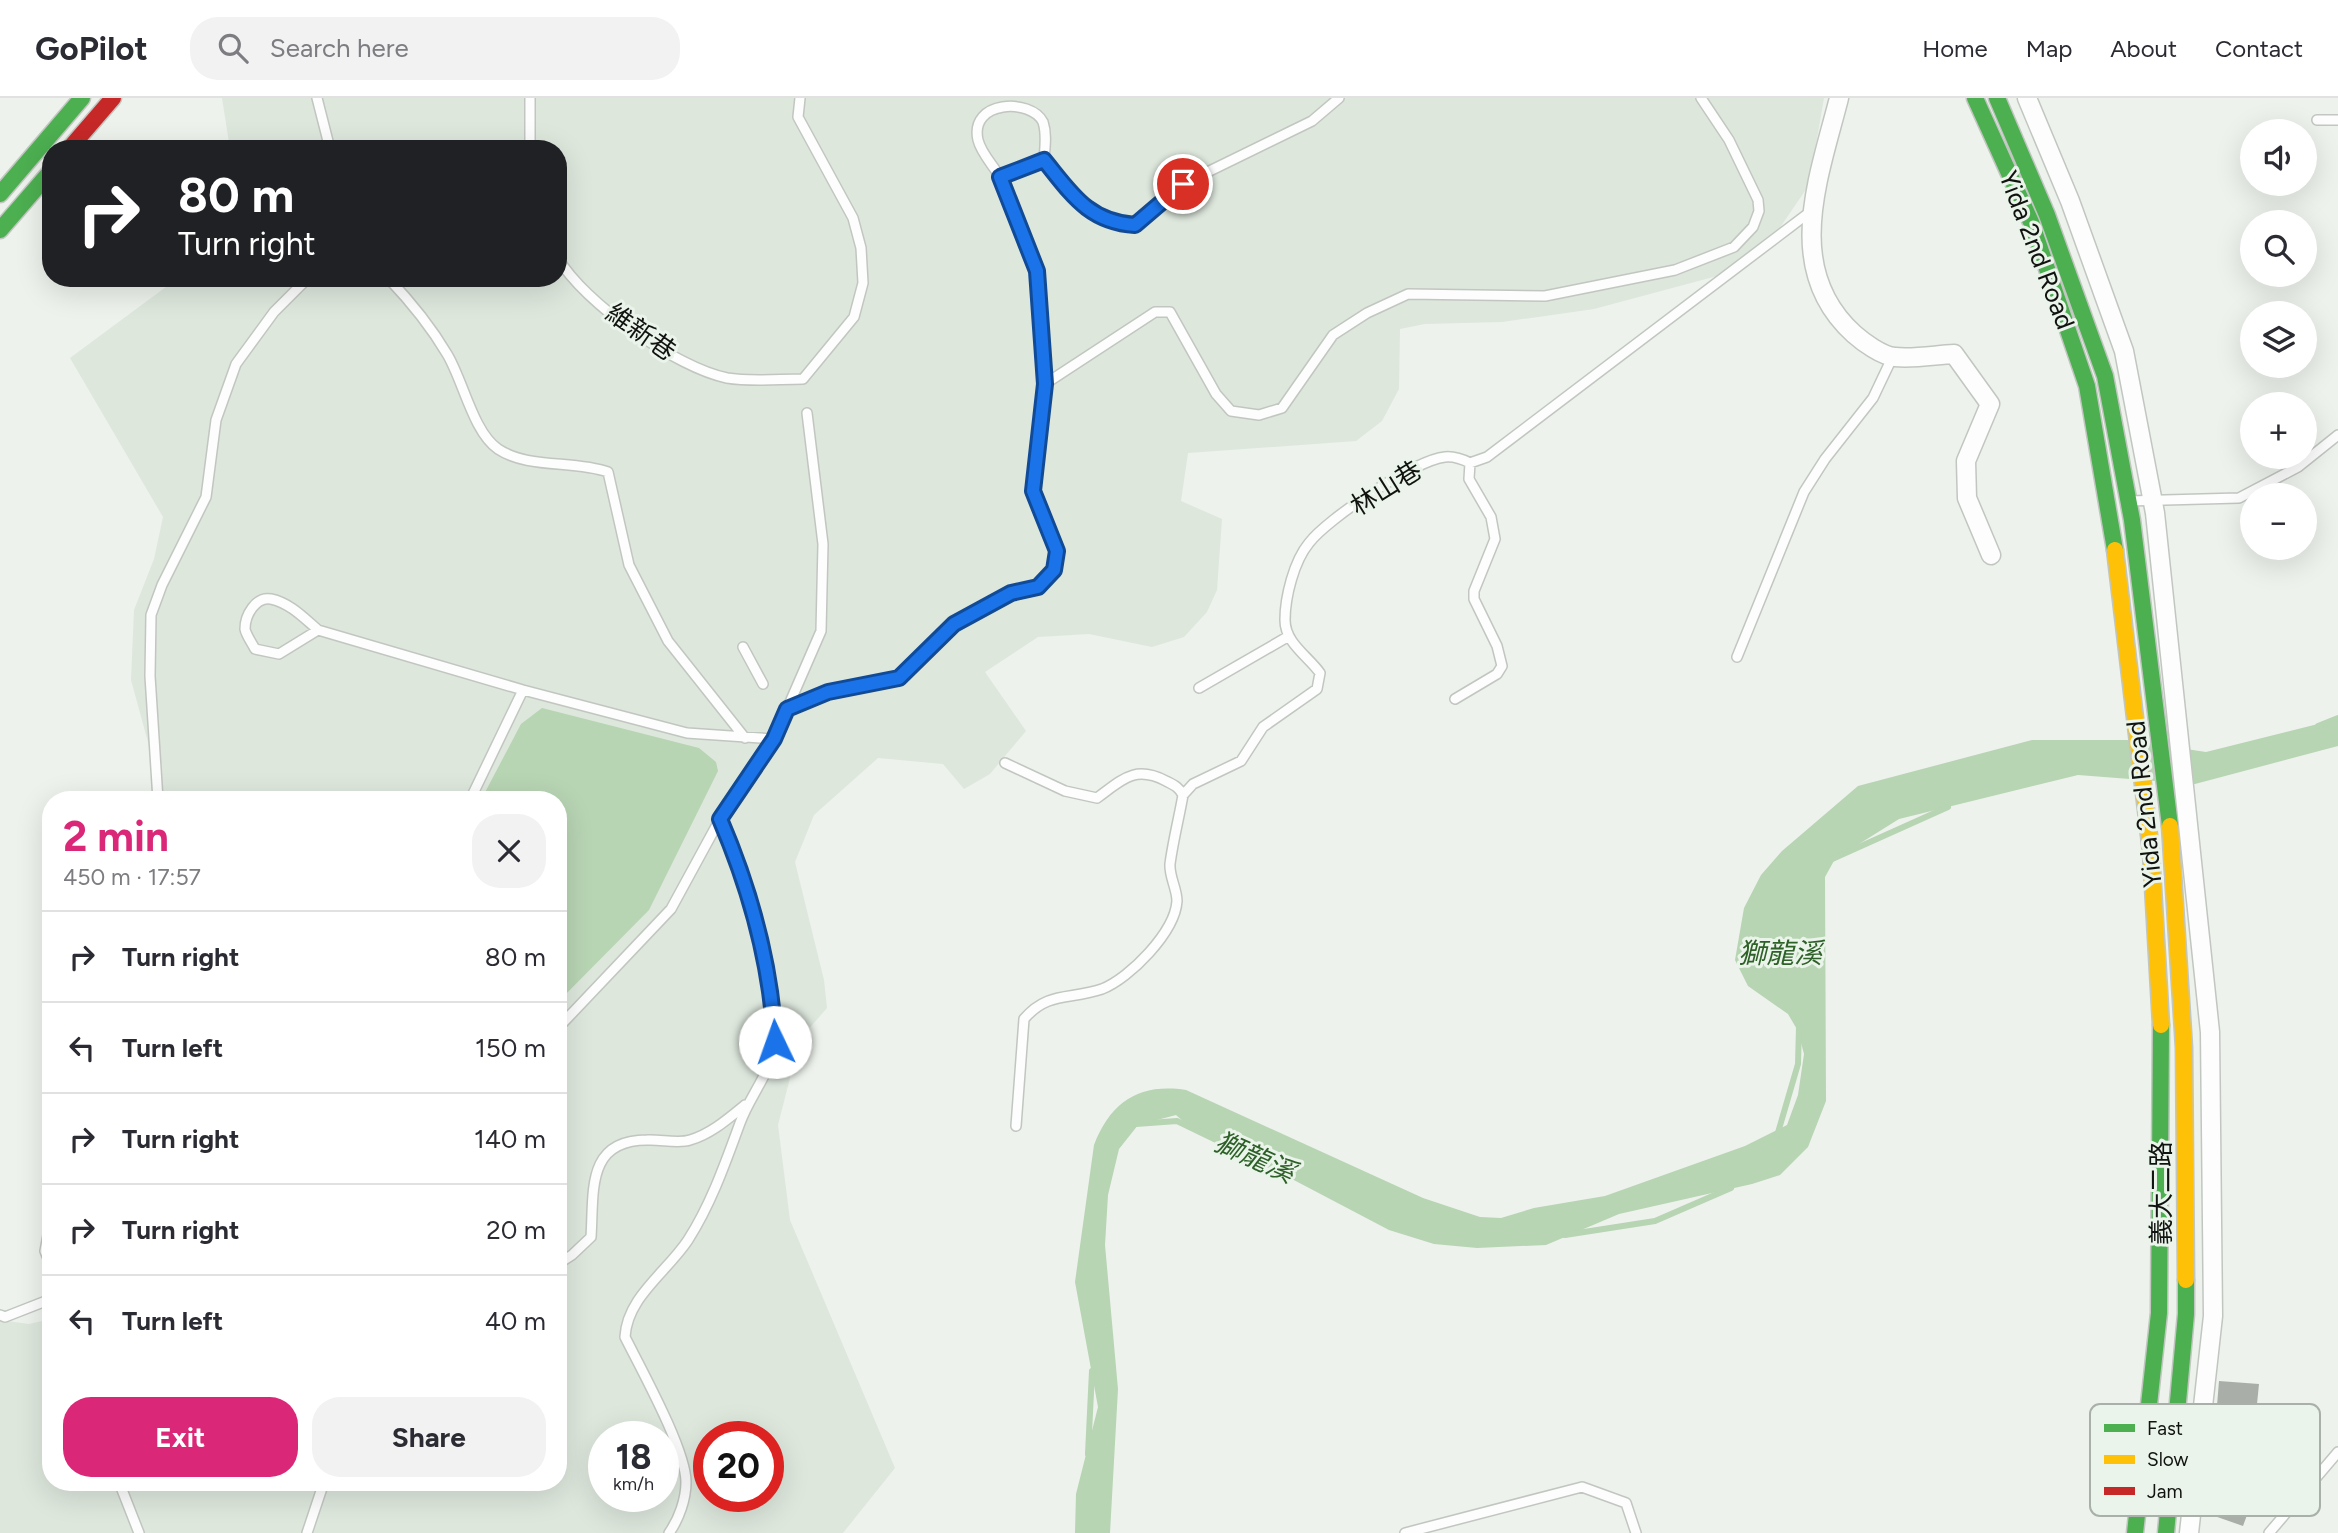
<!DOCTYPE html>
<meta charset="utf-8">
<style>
:root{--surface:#fff;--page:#f2f2f3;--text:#2b2b33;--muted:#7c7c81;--line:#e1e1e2;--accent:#db2777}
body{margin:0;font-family:Figtree,"Noto Sans TC",sans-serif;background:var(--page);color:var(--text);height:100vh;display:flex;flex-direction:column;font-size:26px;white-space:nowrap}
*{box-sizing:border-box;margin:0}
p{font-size:23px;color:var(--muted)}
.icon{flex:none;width:38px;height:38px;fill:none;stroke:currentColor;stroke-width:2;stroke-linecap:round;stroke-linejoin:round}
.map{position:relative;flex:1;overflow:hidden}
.panel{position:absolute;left:42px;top:693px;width:525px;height:700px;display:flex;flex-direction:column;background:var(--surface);border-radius:28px;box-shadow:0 7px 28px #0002}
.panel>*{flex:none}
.banner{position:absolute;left:42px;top:42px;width:525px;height:147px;border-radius:28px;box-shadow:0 7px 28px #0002;background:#202124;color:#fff;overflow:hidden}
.buttons{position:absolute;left:2240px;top:21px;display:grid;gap:14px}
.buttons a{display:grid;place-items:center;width:77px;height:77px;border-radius:50%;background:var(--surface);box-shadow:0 7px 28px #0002;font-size:35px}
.speed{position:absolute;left:588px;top:1323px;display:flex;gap:14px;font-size:35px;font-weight:700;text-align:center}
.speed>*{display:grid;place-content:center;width:91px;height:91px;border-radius:50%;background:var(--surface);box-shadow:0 7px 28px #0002;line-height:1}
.speed small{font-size:18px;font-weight:400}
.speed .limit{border:10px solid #d22;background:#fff;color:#111}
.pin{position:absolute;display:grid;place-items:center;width:60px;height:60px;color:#fff;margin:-30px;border:4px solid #fff;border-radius:50%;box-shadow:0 2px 7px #0007}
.me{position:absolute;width:77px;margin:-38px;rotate:357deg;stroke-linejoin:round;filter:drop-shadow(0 0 5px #0008)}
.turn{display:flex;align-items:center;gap:24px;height:147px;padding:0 21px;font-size:32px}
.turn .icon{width:91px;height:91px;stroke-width:2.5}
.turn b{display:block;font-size:49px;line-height:60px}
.round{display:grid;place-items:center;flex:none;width:74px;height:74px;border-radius:28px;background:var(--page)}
.head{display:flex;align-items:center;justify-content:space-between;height:119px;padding:0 21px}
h1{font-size:42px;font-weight:700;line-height:52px;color:var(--accent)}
.button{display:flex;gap:14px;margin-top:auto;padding:14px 21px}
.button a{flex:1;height:80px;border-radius:28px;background:var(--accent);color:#fff;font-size:28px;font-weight:700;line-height:80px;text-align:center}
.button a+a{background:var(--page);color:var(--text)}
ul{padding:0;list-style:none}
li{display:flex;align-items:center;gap:21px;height:91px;padding:0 21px;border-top:2px solid var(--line)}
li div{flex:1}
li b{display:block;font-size:26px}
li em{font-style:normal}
header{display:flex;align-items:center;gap:42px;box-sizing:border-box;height:98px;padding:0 35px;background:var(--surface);border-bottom:2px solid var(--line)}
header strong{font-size:33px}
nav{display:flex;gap:38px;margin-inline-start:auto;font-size:24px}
.search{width:490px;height:63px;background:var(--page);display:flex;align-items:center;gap:18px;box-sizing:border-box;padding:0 24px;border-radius:28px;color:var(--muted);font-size:26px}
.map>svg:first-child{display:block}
.built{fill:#dde7dc;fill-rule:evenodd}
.water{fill:#b7d4b3}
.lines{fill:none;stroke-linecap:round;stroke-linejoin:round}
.stream{stroke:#b7d4b3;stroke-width:6}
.building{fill:#aaaea9}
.lane-casing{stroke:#c2c6c1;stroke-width:12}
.street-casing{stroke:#c2c6c1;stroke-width:21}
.fast-casing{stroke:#c2c6c1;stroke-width:19}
.slow-casing{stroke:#c2c6c1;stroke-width:19}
.jam-casing{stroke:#c2c6c1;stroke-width:19}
.lane{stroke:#fcfdfc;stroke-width:9}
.street{stroke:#fcfdfc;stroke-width:18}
.fast{stroke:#4caf50;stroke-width:16}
.slow{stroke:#ffc107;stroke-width:16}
.jam{stroke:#c62828;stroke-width:16}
.route-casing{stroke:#114b97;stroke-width:18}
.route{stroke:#1a73e8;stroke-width:12}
.labels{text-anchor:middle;stroke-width:6;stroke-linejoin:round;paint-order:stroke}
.street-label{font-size:26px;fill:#101310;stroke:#ebf4ea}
.water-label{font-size:28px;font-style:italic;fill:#2e6128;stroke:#ebf4ea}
.key{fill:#ebf4ea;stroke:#a9b0a9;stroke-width:2}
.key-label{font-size:19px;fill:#101310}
</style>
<header>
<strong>GoPilot</strong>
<div class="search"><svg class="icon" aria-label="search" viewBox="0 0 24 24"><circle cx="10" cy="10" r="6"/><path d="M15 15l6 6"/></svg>Search here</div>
<nav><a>Home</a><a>Map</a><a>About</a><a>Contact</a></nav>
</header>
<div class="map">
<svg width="2338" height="1435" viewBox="0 0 2338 1435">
<rect width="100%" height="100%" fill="#edf2ec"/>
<path class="built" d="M222 0H1824L1809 87 1777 134 1717 178 1594 211 1502 224 1425 226 1400 231 1399 291 1382 323 1356 343 1188 355 1181 403 1222 421 1217 492 1207 514 1184 539 1152 549 1089 536 1038 539 985 574 1026 633 990 676 964 691 943 666 878 660 814 717 795 764 824 882 827 910 800 941 778 1027 790 1122 895 1370 843 1435H0V1222L29 1226 51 1221V1384H558V702H152L151 655 131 582 134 512 154 461 163 419 70 260 178 180H558V51H230ZM604 1339H663V1398H604ZM709 1339H768V1398H709Z"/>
<path class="water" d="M542 610 699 650 716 664 718 673 649 812 558 904V702H481L521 626Z
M2338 621V648L2195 686 2078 677 1899 721 1835 761 1825 779 1826 1003 1808 1049 1780 1077 1752 1086 1619 1116 1546 1147 1477 1150 1434 1146 1389 1132 1185 1025 1176 1017 1138 1027 1119 1051 1108 1097 1105 1147 1118 1291 1110 1435H1075L1076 1396 1098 1309 1075 1184 1094 1047C1111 1003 1140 985 1186 992L1423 1100 1480 1119 1501 1120 1534 1110 1605 1098 1745 1048 1787 1027 1798 997 1804 956 1798 933 1788 916 1748 888 1735 862 1744 810 1761 777 1782 753 1858 688 2032 642H2127L2206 654Z"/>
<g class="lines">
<path class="stream" d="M2318 628 2338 620
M1830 762 1948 709
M1136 1026 1177 1023 1272 1069
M1777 1038 1798 966 1799 929
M1565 1137 1655 1123 1731 1090
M1088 1356 1092 1273"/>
</g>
<path class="building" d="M2219 1283 2259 1286 2254 1336 2215 1332Z
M2221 1364 2261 1379 2243 1428 2203 1414Z"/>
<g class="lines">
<defs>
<path id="lane" d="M317 0 330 51
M530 0V51
M2317 22H2338
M1000 79C993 67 981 55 978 42 969 2 1031 0 1043 24 1047 36 1045 49 1044 62
M558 160C584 205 677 270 727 280 751 284 779 281 803 281L854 219 863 185 861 150 853 120 798 19 800 0
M388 180C410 203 431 229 447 256 463 282 473 334 498 351 528 371 574 362 608 374L629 467 668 543 745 640
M1045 286 1155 214H1170L1216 296 1231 313 1259 317 1282 310 1333 237 1367 215 1408 196 1545 198 1675 172 1734 149 1753 129 1759 113 1758 102 1729 42 1701 0
M2128 403 2239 400 2298 369 2338 337
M318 532 279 556 255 551C252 545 246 537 245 531 245 517 256 498 271 501 290 505 304 520 318 532L523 592 687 635 774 641
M743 549 763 586
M1737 559 1804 394 1825 361 1873 300 1892 260
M1199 590 1289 538
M1455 601 1497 576 1502 568 1497 548 1474 501V493L1495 441 1491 419 1469 381 1470 365
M787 611 828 594 899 580 954 526 1011 495 1038 489 1054 472 1057 453 1033 393 1045 286 1037 173 1000 79 1044 62C1071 96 1088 124 1135 127L1183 86 1312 23 1339 0
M1005 665 1065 693 1097 700C1123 681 1135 667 1166 683 1174 687 1179 689 1183 697 1179 720 1173 743 1170 766 1169 778 1177 791 1177 803 1175 834 1130 880 1102 891 1070 902 1048 893 1024 921L1016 1028
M1183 697 1193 686 1241 663 1263 629 1317 591 1320 575C1308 558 1285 545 1285 522 1285 499 1294 463 1309 445 1327 421 1415 362 1445 359 1454 358 1462 361 1470 365L1487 359 1810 114
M158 702 150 578 151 517 162 487 206 399 216 322 236 266 274 214 308 180
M470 702 523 592
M558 930 671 811 720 721 774 641 821 533 823 446 807 315
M51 1121 45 1153 51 1168
M558 1166 572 1157 591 1139C594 1093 586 1042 647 1042 660 1041 678 1046 690 1042 711 1036 729 1020 745 1007
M0 1217 5 1219 51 1201
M119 1384 139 1435
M307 1435 324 1384
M669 1435C679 1421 686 1401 686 1384 686 1352 641 1271 625 1239 627 1199 667 1174 688 1142 711 1106 725 1066 740 1025 750 997 772 974 775 943 778 915 769 886 762 859 751 809 740 768 720 721
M1405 1435 1582 1389 1626 1405 1636 1435
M2269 1435 2338 1354"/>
<path id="street" d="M1839 0C1819 79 1782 171 1854 236 1863 244 1882 258 1895 259 1914 261 1935 257 1954 256L1990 306 1966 363 1967 400 1991 457
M2027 0 2070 103 2124 253 2155 415 2210 934 2213 1218 2189 1435"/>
<path id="fast" d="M1975 0 2031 124 2087 288 2115 452
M1997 0 2047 117 2105 278 2132 422 2170 728
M0 96 82 0
M0 132 51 73
M2135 1435 2159 1215 2161 927
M2166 1435 2186 1216V1182"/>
<path id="slow" d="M2115 452 2151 754 2161 927
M2170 728 2184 950 2186 1182"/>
<path id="jam" d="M69 51 113 0"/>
</defs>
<use href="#lane" class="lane-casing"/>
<use href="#street" class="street-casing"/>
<use href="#fast" class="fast-casing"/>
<use href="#slow" class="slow-casing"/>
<use href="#jam" class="jam-casing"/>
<use href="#lane" class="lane"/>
<use href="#street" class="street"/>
<use href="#fast" class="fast"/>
<use href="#slow" class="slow"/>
<use href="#jam" class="jam"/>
</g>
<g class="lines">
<defs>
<path id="route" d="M775 944C771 868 750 791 720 721L774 641 787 611 828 594 899 580 954 526 1011 495 1038 489 1054 472 1057 453 1033 393 1045 286 1037 173 1000 79 1044 62C1071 95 1088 124 1135 127L1183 86"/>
</defs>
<use href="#route" class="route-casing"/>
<use href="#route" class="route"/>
</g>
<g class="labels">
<g class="street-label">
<text transform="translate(2037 152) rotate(69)" y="9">Yida 2nd Road</text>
<text transform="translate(641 234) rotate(35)" y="9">維新巷</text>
<text transform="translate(1386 390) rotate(-32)" y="9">林山巷</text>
<text transform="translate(2144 706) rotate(-96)" y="9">Yida 2nd Road</text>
<text transform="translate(2161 1095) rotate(-90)" y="9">義大二路</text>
</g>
<g class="water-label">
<text x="1780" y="865">獅龍溪</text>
<text transform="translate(1255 1059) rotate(24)" y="10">獅龍溪</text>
</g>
</g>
<rect x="2090" y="1306" width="230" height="112" rx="10" class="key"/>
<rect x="2104" y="1326" width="31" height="8" fill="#4caf50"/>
<rect x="2104" y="1357" width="31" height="9" fill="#ffc107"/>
<rect x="2104" y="1389" width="31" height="8" fill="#c62828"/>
<g class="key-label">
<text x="2147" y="1337">Fast</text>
<text x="2147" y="1368">Slow</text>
<text x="2147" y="1400">Jam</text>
</g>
</svg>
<div class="buttons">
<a><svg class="icon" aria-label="sound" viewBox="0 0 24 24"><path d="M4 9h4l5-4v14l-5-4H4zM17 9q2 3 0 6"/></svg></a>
<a><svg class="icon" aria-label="search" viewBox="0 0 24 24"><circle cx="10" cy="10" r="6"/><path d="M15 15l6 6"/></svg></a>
<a><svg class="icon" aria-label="layers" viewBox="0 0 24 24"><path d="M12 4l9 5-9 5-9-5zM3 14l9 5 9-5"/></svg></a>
<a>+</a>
<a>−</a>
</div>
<div class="speed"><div>18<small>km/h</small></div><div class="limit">20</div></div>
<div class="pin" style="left:1183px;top:86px;background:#d93025"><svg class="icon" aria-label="arrive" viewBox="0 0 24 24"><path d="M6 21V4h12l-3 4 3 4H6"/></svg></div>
<svg class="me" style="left:775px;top:944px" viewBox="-20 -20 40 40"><circle r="19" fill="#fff"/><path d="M0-13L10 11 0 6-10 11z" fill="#1a73e8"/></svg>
<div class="banner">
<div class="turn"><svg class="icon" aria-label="right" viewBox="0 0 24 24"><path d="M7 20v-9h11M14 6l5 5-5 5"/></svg><div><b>80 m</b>Turn right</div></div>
</div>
<section class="panel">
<div class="head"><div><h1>2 min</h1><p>450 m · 17:57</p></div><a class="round"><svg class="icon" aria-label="close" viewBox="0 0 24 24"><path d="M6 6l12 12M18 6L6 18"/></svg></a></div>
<ul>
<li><svg class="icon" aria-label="right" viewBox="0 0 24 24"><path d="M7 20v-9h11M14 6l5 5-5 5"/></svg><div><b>Turn right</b></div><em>80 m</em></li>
<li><svg class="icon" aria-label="left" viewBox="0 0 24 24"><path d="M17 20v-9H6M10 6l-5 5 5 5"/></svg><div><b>Turn left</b></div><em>150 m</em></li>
<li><svg class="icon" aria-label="right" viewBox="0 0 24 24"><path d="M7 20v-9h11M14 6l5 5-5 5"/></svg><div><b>Turn right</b></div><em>140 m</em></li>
<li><svg class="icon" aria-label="right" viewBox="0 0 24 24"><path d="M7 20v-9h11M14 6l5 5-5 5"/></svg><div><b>Turn right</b></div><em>20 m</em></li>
<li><svg class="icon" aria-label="left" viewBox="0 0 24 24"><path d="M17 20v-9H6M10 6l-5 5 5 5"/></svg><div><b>Turn left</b></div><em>40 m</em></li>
</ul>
<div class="button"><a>Exit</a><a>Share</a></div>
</section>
</div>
